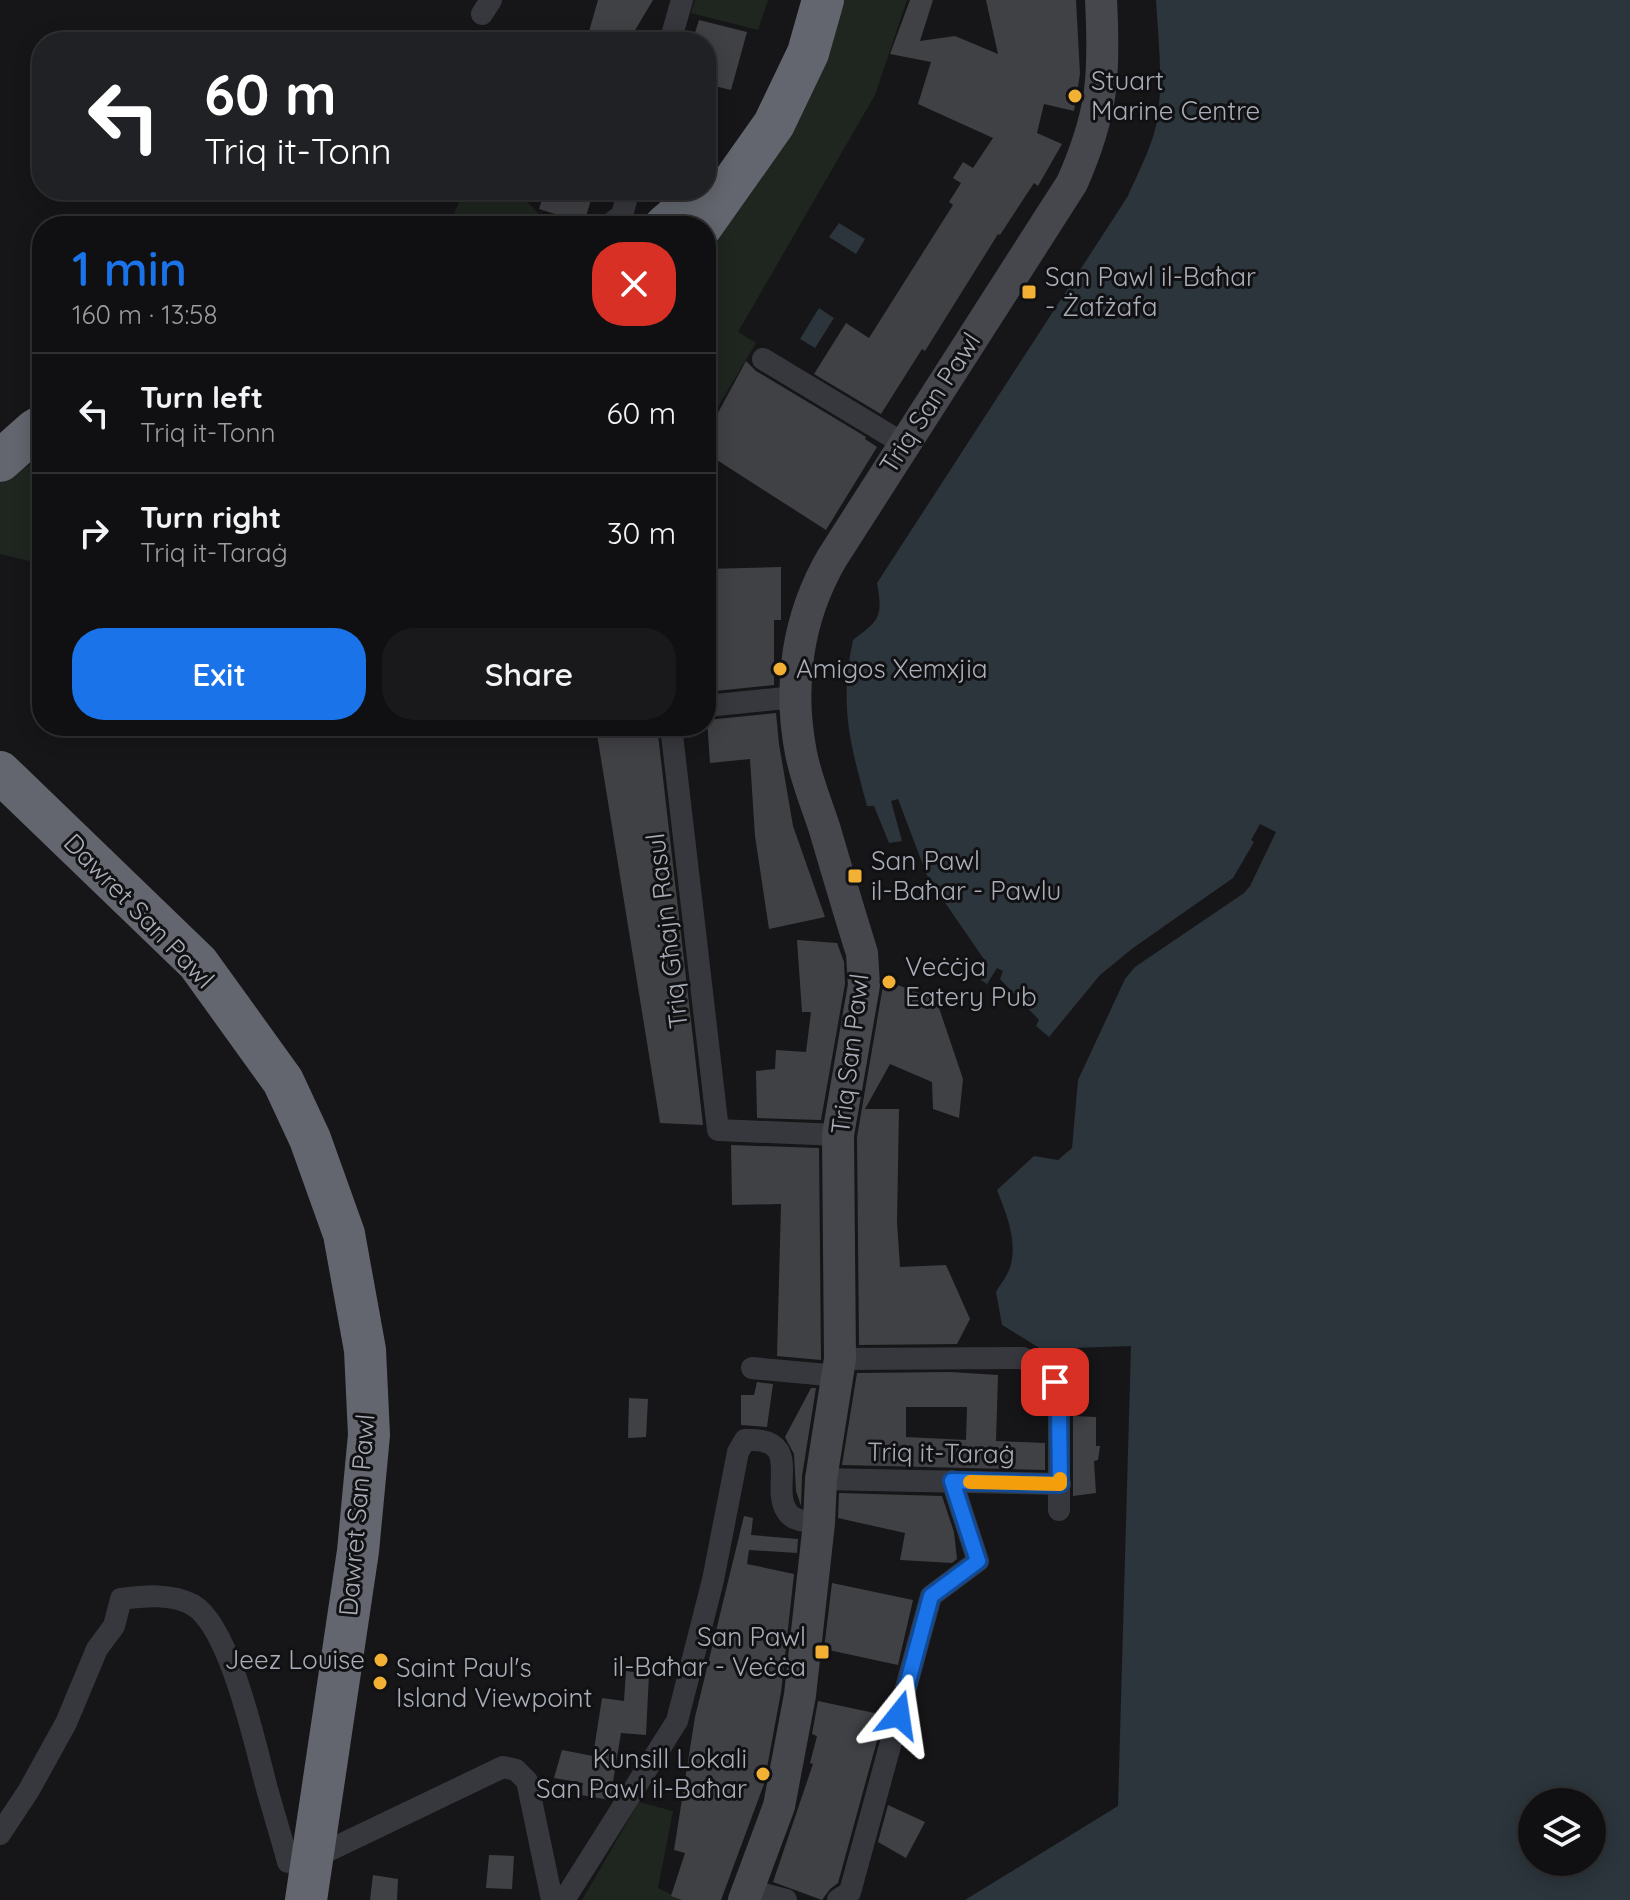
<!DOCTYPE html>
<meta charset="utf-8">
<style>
:root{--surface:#101012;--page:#19191b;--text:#f1f3f6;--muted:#9c9d9f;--line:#303032;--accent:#1a73e8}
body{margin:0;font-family:Quicksand,sans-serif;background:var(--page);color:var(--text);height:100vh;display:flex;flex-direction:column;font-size:30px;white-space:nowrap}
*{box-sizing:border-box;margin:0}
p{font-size:26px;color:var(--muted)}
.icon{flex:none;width:44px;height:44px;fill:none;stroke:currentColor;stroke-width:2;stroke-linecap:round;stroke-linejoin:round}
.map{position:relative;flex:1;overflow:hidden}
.sheet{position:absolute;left:32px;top:216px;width:684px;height:520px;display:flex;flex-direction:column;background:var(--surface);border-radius:32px;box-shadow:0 4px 20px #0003,0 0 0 2px var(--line)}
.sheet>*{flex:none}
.banner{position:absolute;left:32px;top:32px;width:684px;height:168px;border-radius:32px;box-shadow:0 4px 20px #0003,0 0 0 2px var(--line);background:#202124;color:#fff;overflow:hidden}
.tools{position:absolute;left:1518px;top:1788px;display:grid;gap:16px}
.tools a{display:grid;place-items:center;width:88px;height:88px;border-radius:50%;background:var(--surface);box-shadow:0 4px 20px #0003,0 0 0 2px var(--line);font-size:40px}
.pin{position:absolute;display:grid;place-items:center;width:68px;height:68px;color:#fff;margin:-34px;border-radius:16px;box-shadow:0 4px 12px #0006}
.me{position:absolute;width:88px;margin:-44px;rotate:15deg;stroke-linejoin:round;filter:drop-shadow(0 0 6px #0008)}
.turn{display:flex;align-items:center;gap:28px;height:168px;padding:0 40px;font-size:36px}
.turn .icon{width:104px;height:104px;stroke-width:2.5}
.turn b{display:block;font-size:56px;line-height:68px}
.round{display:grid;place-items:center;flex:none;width:84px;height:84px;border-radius:32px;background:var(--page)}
.headline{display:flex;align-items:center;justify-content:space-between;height:136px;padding:0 40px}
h1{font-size:48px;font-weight:600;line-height:60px;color:var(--accent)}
.action{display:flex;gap:16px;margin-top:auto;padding:16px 40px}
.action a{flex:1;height:92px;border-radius:32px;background:var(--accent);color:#fff;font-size:32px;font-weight:600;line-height:92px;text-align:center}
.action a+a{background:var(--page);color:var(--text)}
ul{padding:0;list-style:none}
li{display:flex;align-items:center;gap:24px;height:120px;padding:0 40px;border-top:2px solid var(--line)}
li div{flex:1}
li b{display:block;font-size:30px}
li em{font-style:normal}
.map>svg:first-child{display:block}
.green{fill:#1e261f}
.water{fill:#2c353c;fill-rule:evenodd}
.building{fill:#404145;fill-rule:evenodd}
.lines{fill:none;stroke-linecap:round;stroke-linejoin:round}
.street{stroke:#37383d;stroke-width:22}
.secondary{stroke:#45474d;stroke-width:32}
.highway{stroke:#63666e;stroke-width:42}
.route-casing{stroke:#114b97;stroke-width:20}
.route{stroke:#1a73e8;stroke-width:14}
.slow{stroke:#f59e0b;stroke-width:14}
.poi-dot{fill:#f2b134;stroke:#111113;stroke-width:3}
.labels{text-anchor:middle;stroke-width:6;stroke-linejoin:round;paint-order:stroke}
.poi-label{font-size:26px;fill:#a8adb8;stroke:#111113;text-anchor:start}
.street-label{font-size:26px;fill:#a8adb8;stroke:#111113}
</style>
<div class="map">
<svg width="1630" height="1900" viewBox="0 0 1630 1900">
<rect width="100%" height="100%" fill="#161618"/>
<path class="green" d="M695 0H768L758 30 691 13Z
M839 0H907L875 95 738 332 756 343 706 427V245Z
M464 190H525L523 198 551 226H449Z
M42 457V564L0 554V483Z
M639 1802 673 1811 658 1888 682 1900H582Z"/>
<path class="water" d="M1156 0H1630V1900H965L1118 1806 1131 1346 1041 1349 1002 1325 996 1292C1001 1283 1009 1274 1011 1264 1017 1239 1006 1213 997 1190L1034 1156 1058 1160 1072 1148 1078 1080 1125 979 1135 967 1244 893 1250 886 1276 832 1260 824 1251 840 1254 842 1233 878 1133 948 1100 975 1049 1037 1036 1026 1039 1020 1000 979 1003 971 997 968 987 984 981 980 988 965 928 878 898 799 891 801 902 841 889 843 874 806H867C850 743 839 706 853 640 880 620 883 617 877 583L1128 196C1139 170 1155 142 1158 114 1163 76 1158 37 1156 0ZM1592 1802V1862H1532V1802Z
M839 223 865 239 856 254 829 237Z
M819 308 834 318 815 348 800 339Z"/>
<path class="building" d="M598 0H653L628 42H586Z
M910 0H933L920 41 955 36 998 54 986 0H1076L1080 74 1074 111 1044 104 1037 133 1062 144 1038 186 1034 183 1000 235 998 234 925 351 922 349 881 414 814 374 846 323 869 338 953 205 949 202 961 183 953 178 963 162 973 168 993 138 918 104 931 62 890 54Z
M699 20 747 32 731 90 706 84V42H692Z
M545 190H594L584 223 539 209Z
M746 361 756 371 866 437 865 439 877 447 826 530 706 453V435Z
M781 567V620H774V685L706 692V569Z
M776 713 779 744 793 826 825 917 769 929 755 836 750 759 710 763 707 720Z
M613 726H657L703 1125 660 1123 596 728Z
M797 940 837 943 844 962 845 984 821 1120 757 1118 756 1071 775 1069 776 1050 806 1052 811 1012H802Z
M884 980 936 999 963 1079 959 1118 933 1109 932 1082 890 1064 865 1109H899L897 1222 900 1267 946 1265 970 1319 957 1344 859 1345 857 1137Z
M731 1145 819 1148 821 1360 777 1356 781 1204 732 1205Z
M951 1372 998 1375 996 1441 1045 1443V1470L842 1465 857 1373ZM906 1407H967L966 1440 906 1437Z
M757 1382 773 1384 767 1427 741 1425V1395H754Z
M811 1388H816L802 1476 801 1506 796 1491 794 1454 785 1437Z
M629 1398 648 1399 646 1437 628 1438Z
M1073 1416 1096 1417V1446H1100L1098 1460 1094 1461 1096 1493 1073 1496Z
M839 1493 942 1496 954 1532 957 1559 952 1563 900 1560 905 1533 838 1518Z
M744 1516 753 1518 751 1535 798 1539 797 1553 749 1550 747 1564 794 1574 781 1692 764 1784 721 1900H682L671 1896 685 1853 674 1850 695 1717Z
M832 1583 913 1600 898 1665 824 1649Z
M626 1671 649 1674 646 1735 621 1733 610 1800 581 1795 583 1783 554 1778 562 1750 593 1756 602 1698 624 1701Z
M818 1701 884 1715 838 1883 830 1889 822 1900 773 1882 813 1764 810 1763 817 1736 812 1734Z
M888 1805 925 1822 906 1858 878 1842Z
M489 1855 514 1856 512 1889 486 1888Z
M373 1875 398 1879 397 1900H370Z"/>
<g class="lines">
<path class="street" d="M482 14 491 0
M670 42 682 0
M608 226 622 215 629 190
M763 359 904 444
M706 706 795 697
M671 726 718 1130 838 1135
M840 1359 1023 1358 1055 1382 1059 1411V1510
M752 1368 838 1376
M821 1479 1060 1484
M0 1834 29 1790 66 1723 97 1649 114 1626 121 1599C144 1596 171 1593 193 1605 230 1627 255 1744 266 1785 273 1811 281 1836 288 1862
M313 1858 503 1767 516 1770 527 1781 552 1900
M748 1890 786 1900
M564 1900 677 1721 713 1580 738 1452 745 1440C807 1437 767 1490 789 1514 796 1522 809 1521 819 1523
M838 1900 850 1892 931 1596 978 1561 952 1481"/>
<path class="secondary" d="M744 1900 779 1806 800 1695 819 1523 821 1479 840 1359 838 1135 864 985 862 953C849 912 837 871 825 830 817 805 806 779 801 753 788 686 797 618 832 558L1072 183C1103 113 1105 75 1101 0"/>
<path class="highway" d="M665 226 686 208 700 190
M702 226 774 124 808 53 823 0
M0 461 35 430 42 426
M0 772 198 963 283 1081 310 1139 344 1234 365 1350 369 1435 358 1551 306 1900"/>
</g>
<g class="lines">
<defs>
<path id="route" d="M899 1715 931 1596 978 1561 952 1481 1060 1484 1059 1411 1055 1382"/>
</defs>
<use href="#route" class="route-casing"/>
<use href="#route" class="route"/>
<path class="slow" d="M970 1482 1060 1484V1479"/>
</g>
<g class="poi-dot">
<circle cx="1075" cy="96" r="8"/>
<rect x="1021" y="284" width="16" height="16" rx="4"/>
<circle cx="780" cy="669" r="8"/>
<rect x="847" y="868" width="16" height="16" rx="4"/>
<circle cx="889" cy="982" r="8"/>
<rect x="814" y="1644" width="16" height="16" rx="4"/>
<circle cx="381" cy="1660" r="8"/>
<circle cx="380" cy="1683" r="8"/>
<circle cx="763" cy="1774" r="8"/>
</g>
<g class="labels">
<g class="poi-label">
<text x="1091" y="90">Stuart<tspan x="1091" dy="30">Marine Centre</tspan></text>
<text x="1045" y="286">San Pawl il-Baħar<tspan x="1045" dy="30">- Żafżafa</tspan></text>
<text x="796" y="678">Amigos Xemxjia</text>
<text x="871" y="870">San Pawl<tspan x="871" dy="30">il-Baħar - Pawlu</tspan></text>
<text x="905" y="976">Veċċja<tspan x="905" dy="30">Eatery Pub</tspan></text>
<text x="806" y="1646" text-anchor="end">San Pawl<tspan x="806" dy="30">il-Baħar - Veċċa</tspan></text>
<text x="365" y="1669" text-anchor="end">Jeez Louise</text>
<text x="396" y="1677">Saint Paul's<tspan x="396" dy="30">Island Viewpoint</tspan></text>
<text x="747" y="1768" text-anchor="end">Kunsill Lokali<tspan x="747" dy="30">San Pawl il-Baħar</tspan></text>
</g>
<g class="street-label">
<text transform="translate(930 403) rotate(-57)" y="9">Triq San Pawl</text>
<text transform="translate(139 911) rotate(46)" y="9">Dawret San Pawl</text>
<text transform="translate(667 931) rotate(-97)" y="9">Triq Għajn Rasul</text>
<text transform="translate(850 1054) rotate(-83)" y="9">Triq San Pawl</text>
<text transform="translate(941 1453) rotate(1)" y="9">Triq it-Taraġ</text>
<text transform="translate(357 1515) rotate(-85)" y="9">Dawret San Pawl</text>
</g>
</g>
</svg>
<div class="tools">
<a><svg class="icon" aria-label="layers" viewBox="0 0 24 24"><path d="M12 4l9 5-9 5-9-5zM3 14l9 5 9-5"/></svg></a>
</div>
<div class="pin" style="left:1055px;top:1382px;background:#d93025"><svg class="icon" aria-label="arrive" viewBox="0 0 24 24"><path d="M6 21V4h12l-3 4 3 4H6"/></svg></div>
<svg class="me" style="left:899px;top:1715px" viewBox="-20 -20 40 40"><path d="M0-17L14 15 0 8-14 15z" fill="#1a73e8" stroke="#fff" stroke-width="4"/></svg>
<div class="banner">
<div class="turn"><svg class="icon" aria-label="left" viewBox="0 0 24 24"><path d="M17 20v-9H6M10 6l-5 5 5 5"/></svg><div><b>60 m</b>Triq it-Tonn</div></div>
</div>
<section class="sheet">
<div class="headline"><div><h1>1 min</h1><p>160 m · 13:58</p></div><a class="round" style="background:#d93025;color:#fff"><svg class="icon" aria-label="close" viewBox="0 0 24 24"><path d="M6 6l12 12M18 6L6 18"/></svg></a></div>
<ul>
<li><svg class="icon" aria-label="left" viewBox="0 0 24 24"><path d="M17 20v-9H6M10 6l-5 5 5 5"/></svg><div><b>Turn left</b><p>Triq it-Tonn</p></div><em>60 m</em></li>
<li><svg class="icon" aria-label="right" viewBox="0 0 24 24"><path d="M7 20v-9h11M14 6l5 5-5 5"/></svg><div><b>Turn right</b><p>Triq it-Taraġ</p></div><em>30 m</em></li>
</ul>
<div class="action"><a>Exit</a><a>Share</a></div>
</section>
</div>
